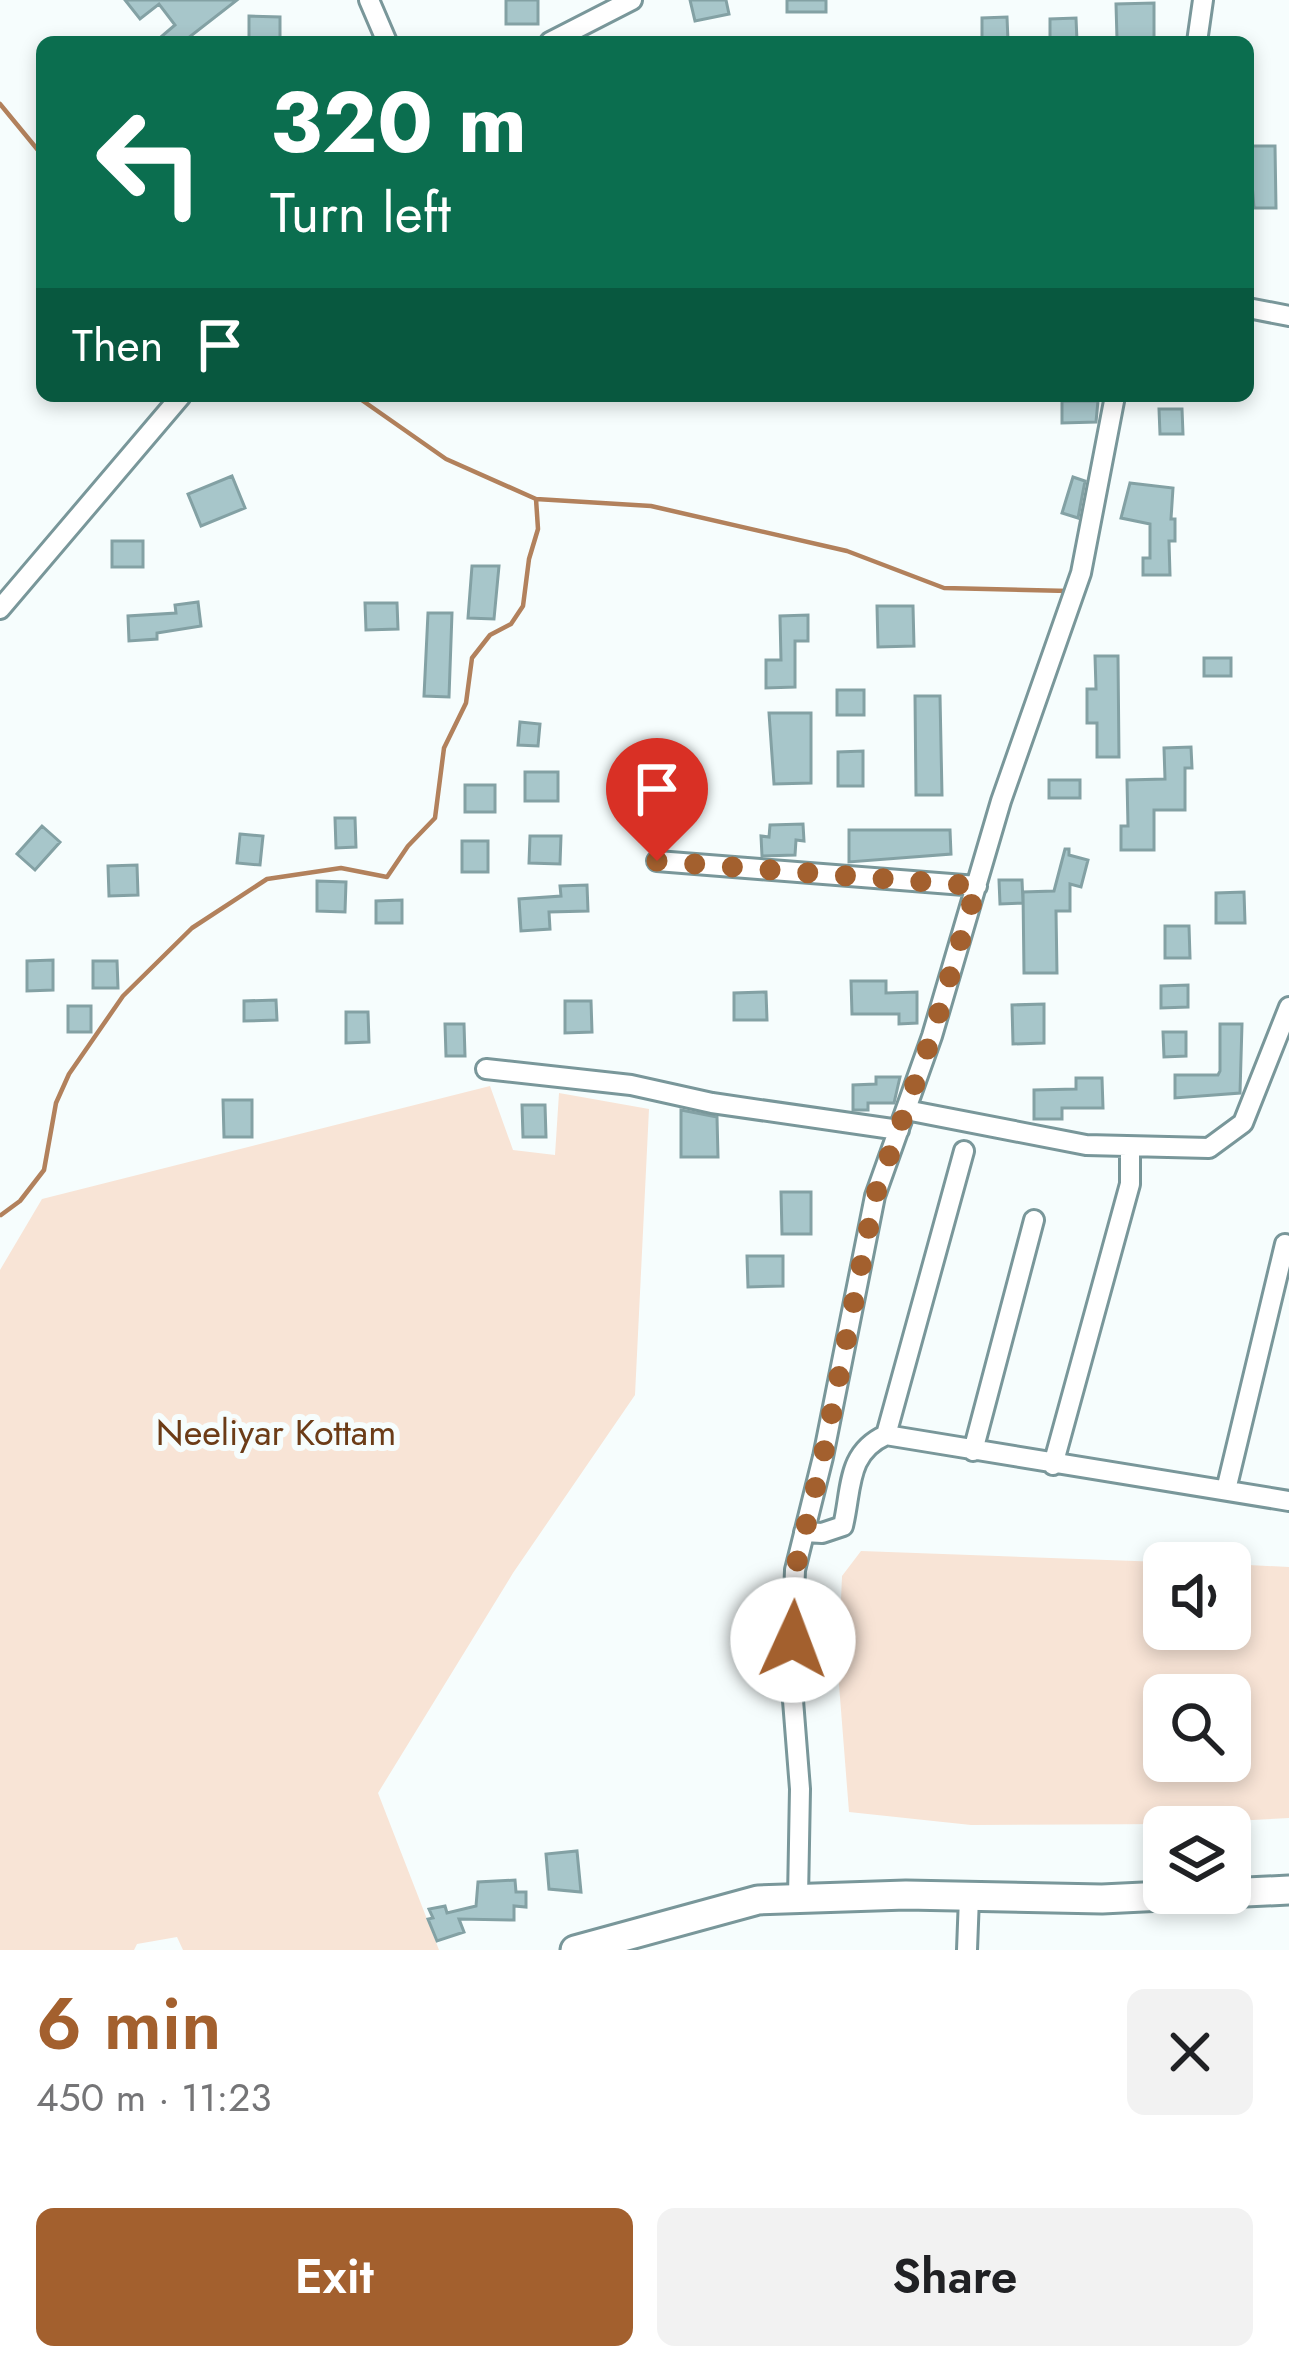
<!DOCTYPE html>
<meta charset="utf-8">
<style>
:root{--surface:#fff;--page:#f2f2f2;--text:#202124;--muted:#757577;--accent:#a3602e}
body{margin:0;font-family:Jost,sans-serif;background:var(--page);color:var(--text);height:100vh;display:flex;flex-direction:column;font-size:45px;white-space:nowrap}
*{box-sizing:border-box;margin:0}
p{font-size:39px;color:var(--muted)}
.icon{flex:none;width:66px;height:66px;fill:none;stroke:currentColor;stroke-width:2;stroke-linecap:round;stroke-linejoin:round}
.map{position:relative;height:1950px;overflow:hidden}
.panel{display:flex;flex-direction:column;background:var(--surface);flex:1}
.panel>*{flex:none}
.guide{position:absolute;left:36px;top:36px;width:1218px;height:366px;border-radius:18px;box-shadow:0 6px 18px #0003;background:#0b6e4f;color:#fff;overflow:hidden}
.tools{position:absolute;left:1143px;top:1542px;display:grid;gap:24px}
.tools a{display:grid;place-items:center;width:108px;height:108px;border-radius:18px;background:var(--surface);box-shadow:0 6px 18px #0003;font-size:60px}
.pin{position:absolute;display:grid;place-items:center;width:102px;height:102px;color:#fff;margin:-123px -51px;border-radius:50% 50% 50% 0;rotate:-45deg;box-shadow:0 0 12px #0007}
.pin .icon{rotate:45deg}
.me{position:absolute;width:132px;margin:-66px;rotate:2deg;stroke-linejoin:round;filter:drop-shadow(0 0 9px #0008)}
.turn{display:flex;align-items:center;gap:42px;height:252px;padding:0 36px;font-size:54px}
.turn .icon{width:156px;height:156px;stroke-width:2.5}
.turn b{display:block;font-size:84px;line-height:102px}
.then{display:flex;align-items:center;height:114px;padding:0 36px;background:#0003;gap:24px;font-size:45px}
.round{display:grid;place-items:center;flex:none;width:126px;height:126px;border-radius:18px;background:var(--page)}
.summary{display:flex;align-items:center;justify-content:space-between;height:204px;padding:0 36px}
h1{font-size:72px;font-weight:600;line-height:90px;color:var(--accent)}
.primary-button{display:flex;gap:24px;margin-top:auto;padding:24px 36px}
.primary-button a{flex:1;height:138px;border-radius:18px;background:var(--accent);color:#fff;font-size:48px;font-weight:600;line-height:138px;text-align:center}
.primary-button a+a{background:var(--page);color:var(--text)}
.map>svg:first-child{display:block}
.green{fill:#f8e4d6;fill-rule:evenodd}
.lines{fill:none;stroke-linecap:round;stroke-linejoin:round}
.stream{stroke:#b2815c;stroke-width:4.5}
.building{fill:#a7c6ca;stroke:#83a1a4;stroke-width:3}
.street-casing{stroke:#79979a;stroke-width:24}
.secondary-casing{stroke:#79979a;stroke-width:33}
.street{stroke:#fff;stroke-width:18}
.secondary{stroke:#fff;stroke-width:27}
.route{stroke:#a3602e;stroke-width:21;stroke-dasharray:0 37.8}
.labels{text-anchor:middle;stroke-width:12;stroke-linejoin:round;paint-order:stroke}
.park-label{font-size:36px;fill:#6c3c17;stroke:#f6fdfd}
</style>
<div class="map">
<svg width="1289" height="1950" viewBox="0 0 1289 1950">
<rect width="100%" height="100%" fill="#f6fdfd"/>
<path class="green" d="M490 1086 513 1150 555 1155 559 1093 649 1109 635 1395 513 1573 378 1793 439 1950H183L177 1937 137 1944 134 1950H0V1270L42 1199Z
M861 1551 1191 1563H1164V1629H1230V1564L1289 1567V1818L1175 1824 971 1825 849 1812 838 1672 842 1576ZM1164 1695H1230V1761H1164Z"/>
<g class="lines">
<path class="stream" d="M0 104 42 155
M356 396 446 459 536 499 651 506 847 551 944 588 1069 591
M1 1215 20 1201 44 1170 56 1103 69 1074 123 996 192 928 267 879 341 868 387 877 408 846 435 818 444 748 466 703 472 658 490 635 511 624 523 606 529 559 538 529 536 499"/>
</g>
<path class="building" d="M125 0H237L183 42H155L175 25 159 4 140 19Z
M506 0H538V24H506Z
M690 0H726L729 14 695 21Z
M787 0H826V12H787Z
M1154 3V38L1117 39 1116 4Z
M249 16 280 17V42L249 41Z
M1007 17 1008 41H982V18Z
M1076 18 1077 41 1050 42V19Z
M1249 146H1275L1276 208H1254Z
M1062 401H1098L1096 422 1062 423Z
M1159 409H1182L1183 434H1160Z
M232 476 245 508 201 526 188 494Z
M1073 477 1085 481 1078 518 1062 513Z
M1130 483 1173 488 1171 519H1175V541H1169L1170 575H1143V558H1150V524L1121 518Z
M112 541H143V567H112Z
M472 566H499L494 619 468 618Z
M198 602 201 626 157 633V639L129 641 128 616 176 613 175 605Z
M365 603H397L398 629 366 630Z
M877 606H913L914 646 878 647Z
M428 613H452L449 697 424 696Z
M808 615V641H795V687L766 688V660H781L780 616Z
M1095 656H1118L1119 757H1097V723H1087V689H1096Z
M1204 658H1231V676H1204Z
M837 690H864V715H837Z
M915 696H940L942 795H916Z
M769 713H811V783L774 784Z
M520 722 540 724 538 746 518 745Z
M1191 747 1192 768H1185V810H1154V850H1121V826H1128L1127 780 1165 779 1164 748Z
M863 751V786H838V752Z
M525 772H558V801H525Z
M1049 780H1080V798H1049Z
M465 785H495V812H465Z
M335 818H355L356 847 336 848Z
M803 824 804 841 796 840 795 855 762 856 761 836 769 837 770 825Z
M42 826 60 842 35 870 17 854Z
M849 830H950L951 854 849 862Z
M240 834 263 836 260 865 237 863Z
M530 836H561L560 864 529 863Z
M462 841H488V872H462Z
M1065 849H1069V855L1088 860 1081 887 1070 884V911H1056L1057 973H1024L1023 892 1054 891Z
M137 865 138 895 109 896 108 866Z
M999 880H1022L1023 903 1000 904Z
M317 881 346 882 345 912 317 911Z
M587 885 588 911 549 912 550 929 521 931 519 899 561 896 560 886Z
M1244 892 1245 923H1216V893Z
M402 900V923H376V901Z
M1165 926H1189L1190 958H1165Z
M53 960V990L27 991V961Z
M93 961H117L118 988H93Z
M851 981H886V993L917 992V1023L899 1024V1014H852Z
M1188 985V1007L1161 1008V986Z
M766 992 767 1020H734V993Z
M276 1000 277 1020 244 1021V1001Z
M565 1001H591L592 1032 565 1033Z
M1044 1004V1043L1013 1044 1012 1005Z
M68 1006H91V1032H68Z
M346 1012H368L369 1042 346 1043Z
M445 1024H464L465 1056H446Z
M1220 1024H1242L1240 1093 1175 1098V1075H1218L1220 1071Z
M1163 1032H1186V1056L1164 1057Z
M876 1077H900L894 1103H868V1110H853V1085L876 1084Z
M1076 1078H1102L1103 1108H1062V1119H1034V1090L1076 1089Z
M223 1100H252V1137H224Z
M522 1105H545L546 1137H523Z
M681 1110 717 1117 718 1157H681Z
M781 1192H811V1234H782Z
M747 1256H783V1286L748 1287Z
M577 1851 581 1892 549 1889 546 1854Z
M515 1880 516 1892H526V1907L514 1906V1920L459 1919 464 1932 437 1941 428 1919 433 1918 429 1909 445 1906 447 1913 476 1906 478 1882Z"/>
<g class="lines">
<defs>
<path id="street" d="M369 0 387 42
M550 42 632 0
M1197 42 1203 0
M1248 308 1289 316
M0 609 181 396
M657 861 977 886
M486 1069 631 1085 712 1103 899 1130
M906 1110 1086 1145 1209 1148 1243 1123 1289 1007
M886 1435 964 1151
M973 1451 1034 1220
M1053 1465 1130 1184V1147
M1226 1490 1285 1244
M804 1532 822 1533 843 1526C852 1489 846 1453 886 1435L1289 1501
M798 1898 800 1789 791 1675 795 1570 823 1457 875 1196 932 1036 1001 801 1081 573 1115 396
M967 1950 969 1897"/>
<path id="secondary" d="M575 1950 758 1900 906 1895 1102 1899 1289 1890"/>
</defs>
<use href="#street" class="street-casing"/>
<use href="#secondary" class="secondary-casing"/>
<use href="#street" class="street"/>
<use href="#secondary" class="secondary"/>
</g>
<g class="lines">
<path class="route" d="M657 861 977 886 932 1036 875 1196 823 1457 795 1570 793 1640"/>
</g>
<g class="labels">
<g class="park-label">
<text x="276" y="1445">Neeliyar Kottam</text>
</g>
</g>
</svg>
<div class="tools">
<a><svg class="icon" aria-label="sound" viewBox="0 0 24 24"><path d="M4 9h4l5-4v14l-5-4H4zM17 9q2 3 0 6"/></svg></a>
<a><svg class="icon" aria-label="search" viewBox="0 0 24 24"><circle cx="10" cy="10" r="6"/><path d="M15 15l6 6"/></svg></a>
<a><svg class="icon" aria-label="layers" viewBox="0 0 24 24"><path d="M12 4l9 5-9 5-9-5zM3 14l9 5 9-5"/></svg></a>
</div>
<div class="pin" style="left:657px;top:861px;background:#d93025"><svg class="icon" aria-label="arrive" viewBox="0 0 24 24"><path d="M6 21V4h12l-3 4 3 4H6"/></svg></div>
<svg class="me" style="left:793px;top:1640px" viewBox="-20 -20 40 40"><circle r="19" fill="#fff"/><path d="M0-13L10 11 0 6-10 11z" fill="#a3602e"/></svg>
<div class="guide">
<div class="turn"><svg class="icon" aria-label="left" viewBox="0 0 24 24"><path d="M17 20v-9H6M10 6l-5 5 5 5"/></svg><div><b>320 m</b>Turn left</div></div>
<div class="then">Then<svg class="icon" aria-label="arrive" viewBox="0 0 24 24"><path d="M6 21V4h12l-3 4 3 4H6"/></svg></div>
</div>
</div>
<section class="panel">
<div class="summary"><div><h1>6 min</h1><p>450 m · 11:23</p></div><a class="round"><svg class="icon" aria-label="close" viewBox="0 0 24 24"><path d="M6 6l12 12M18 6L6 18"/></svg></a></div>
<div class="primary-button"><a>Exit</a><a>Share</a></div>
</section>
